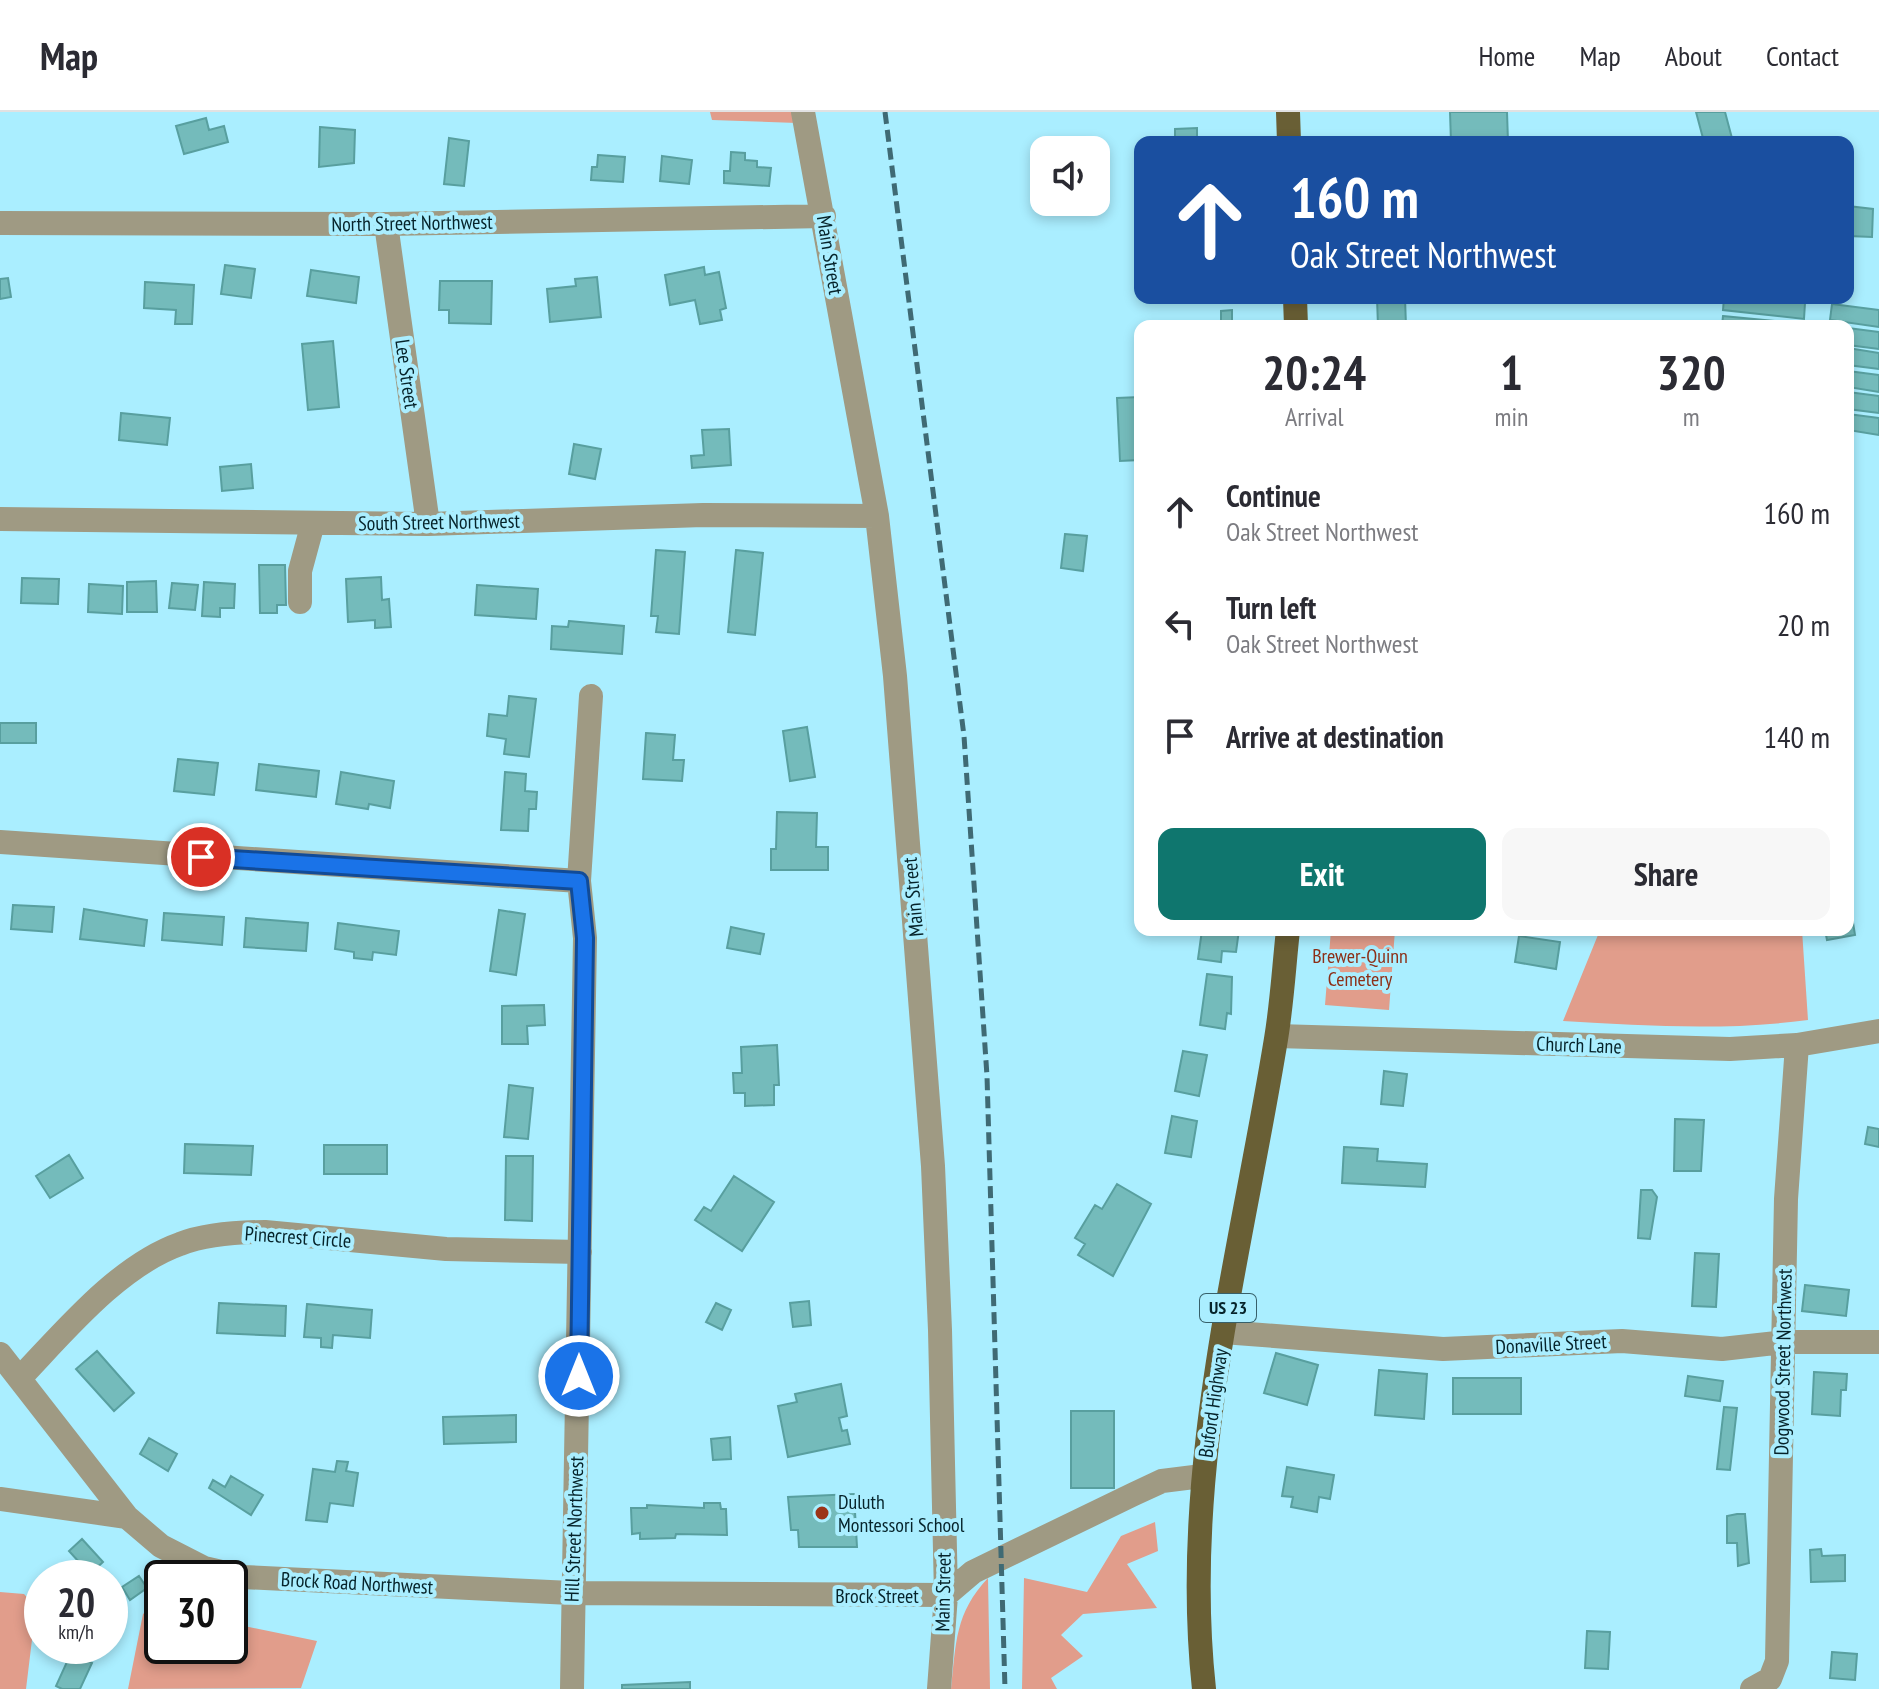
<!DOCTYPE html>
<style>
:root{--surface:#fff;--page:#f7f7f7;--text:#2b2b33;--muted:#7c7c81;--line:#e1e1e2;--accent:#0f766e}
body{margin:0;font-family:"PT Sans Narrow",sans-serif;background:var(--page);color:var(--text);height:100vh;display:flex;flex-direction:column;font-size:30px;white-space:nowrap}
*{box-sizing:border-box;margin:0}
p{font-size:26px;color:var(--muted)}
.icon{flex:none;width:44px;height:44px;fill:none;stroke:currentColor;stroke-width:2;stroke-linecap:round;stroke-linejoin:round}
.map{position:relative;flex:1;overflow:hidden}
.details{position:absolute;left:1134px;top:208px;width:720px;height:616px;display:flex;flex-direction:column;background:var(--surface);border-radius:16px;box-shadow:0 4px 12px #0003}
.details>*{flex:none}
.hud{position:absolute;left:1134px;top:24px;width:720px;height:168px;border-radius:16px;box-shadow:0 4px 12px #0003;background:#1a4fa0;color:#fff;overflow:hidden}
.fabs{position:absolute;left:1030px;top:24px;display:grid;gap:16px}
.fabs a{display:grid;place-items:center;width:80px;height:80px;border-radius:16px;background:var(--surface);box-shadow:0 4px 12px #0003;font-size:40px}
.speed{position:absolute;left:24px;top:1448px;display:flex;gap:16px;font-size:40px;font-weight:700;text-align:center}
.speed>*{display:grid;place-content:center;width:104px;height:104px;border-radius:50%;background:var(--surface);box-shadow:0 4px 12px #0003;line-height:1}
.speed small{font-size:20px;font-weight:400}
.speed .limit{border:4px solid #111;border-radius:12px;background:#fff;color:#111}
.pin{position:absolute;display:grid;place-items:center;width:68px;height:68px;color:#fff;margin:-34px;border:4px solid #fff;border-radius:50%;box-shadow:0 2px 8px #0007}
.me{position:absolute;width:88px;margin:-44px;rotate:0deg;stroke-linejoin:round;filter:drop-shadow(0 0 6px #0008)}
.turn{display:flex;align-items:center;gap:28px;height:168px;padding:0 24px;font-size:36px}
.turn .icon{width:104px;height:104px;stroke-width:2.5}
.turn b{display:block;font-size:56px;line-height:68px}
.eta{display:flex;justify-content:space-evenly;align-items:center;height:136px;text-align:center}
.eta b{font-size:48px;font-weight:600;line-height:56px}
.cta{display:flex;gap:16px;margin-top:auto;padding:16px 24px}
.cta a{flex:1;height:92px;border-radius:16px;background:var(--accent);color:#fff;font-size:32px;font-weight:600;line-height:92px;text-align:center}
.cta a+a{background:var(--page);color:var(--text)}
ul{padding:0;list-style:none}
li{display:flex;align-items:center;gap:24px;height:112px;padding:0 24px}
li div{flex:1}
li b{display:block;font-size:30px}
li em{font-style:normal}
header{display:flex;align-items:center;gap:48px;box-sizing:border-box;height:112px;padding:0 40px;background:var(--surface);border-bottom:2px solid var(--line)}
header strong{font-size:38px}
nav{display:flex;gap:44px;margin-inline-start:auto;font-size:28px}
.map>svg:first-child{display:block}
.green{fill:#e19d8b}
.building{fill:#74bbbb;stroke:#589f9f;stroke-width:2}
.lines{fill:none;stroke-linecap:round;stroke-linejoin:round}
.minor{stroke:#9f9a83;stroke-width:24}
.major{stroke:#695f35;stroke-width:24}
.rail{stroke:#3f6a74;stroke-width:5;stroke-dasharray:12 6;stroke-linecap:butt}
.route-casing{stroke:#114b97;stroke-width:20}
.route{stroke:#1a73e8;stroke-width:14}
.poi-dot{fill:#9c3419;stroke:#aef;stroke-width:3}
.labels{text-anchor:middle;stroke-width:8;stroke-linejoin:round;paint-order:stroke}
.shield{fill:#aef;stroke:#37606a;stroke-width:2}
.shield-label{font-size:18px;font-weight:bold;fill:#06232a}
.street-label{font-size:20px;fill:#06232a;stroke:#aef}
.park-label{font-size:20px;fill:#8d2f17;stroke:#aef}
.poi-label{font-size:20px;fill:#06232a;stroke:#aef;text-anchor:start}
</style>
<header>
<strong>Map</strong>
<nav><a>Home</a><a>Map</a><a>About</a><a>Contact</a></nav>
</header>
<div class="map">
<svg width="1879" height="1577" viewBox="0 0 1879 1577">
<rect width="100%" height="100%" fill="#aef"/>
<path class="green" d="M710 0H795L797 11 712 8Z
M1331 818H1395L1389 898 1325 893Z
M1600 818H1802L1808 908C1726 919 1645 914 1563 909Z
M1155 1410 1158 1439 1127 1452 1157 1496 1083 1502 1061 1523 1083 1544 1051 1566 1057 1577H1022L1024 1466 1087 1480 1121 1424Z
M988 1466 990 1577H951C956 1531 955 1501 988 1466Z
M0 1480 24 1482 36 1495 26 1577H0Z
M151 1495 162 1497V1534H230V1511L317 1529 301 1576 128 1577 143 1502Z"/>
<path class="building" d="M1450 0H1507L1508 30H1451Z
M1696 0H1725L1733 30H1704Z
M206 6 209 18 224 14 228 30 184 42 176 14Z
M320 15 355 18 354 51 319 55Z
M1197 16V30H1175V17Z
M449 26 469 29 464 74 444 72Z
M731 40 745 41V48L757 49V55L771 56 769 74 724 71V59H730Z
M598 43 625 45 623 70 591 68 592 55H597Z
M662 44 692 48 689 72 660 69Z
M1848 94 1873 97 1872 125 1848 124Z
M225 153 255 157 251 186 221 182Z
M704 155 705 163 719 160 726 196 720 198 722 208 700 212 695 188 670 193 665 163Z
M311 158 359 165 356 191 307 184Z
M597 165 601 205 550 210 547 177 576 174 575 167Z
M8 166 11 185 0 187V167Z
M440 169H492L491 212 449 211V198H439Z
M145 170 194 173 192 212H175L176 198 144 196Z
M1377 186H1405L1406 214H1378Z
M1724 186 1805 191 1804 207 1723 198Z
M1832 192 1879 198V215L1830 208Z
M1232 198V214H1208L1221 211V199Z
M1723 204 1804 212 1803 214H1722Z
M1848 216 1879 220V237L1848 233Z
M333 229 339 295 308 298 302 232Z
M1848 236 1879 241V257L1848 253Z
M1848 259 1879 263V280L1848 275Z
M1848 280 1879 284V301L1848 297Z
M1140 285V348L1120 349 1117 286Z
M121 301 170 306 167 333 119 328Z
M1848 302 1879 306V323L1848 318Z
M729 317 731 353 692 356 691 344 704 343 702 318Z
M574 332 601 337 595 367 569 362Z
M251 352 253 376 222 379 220 355Z
M1065 422 1087 424 1083 459 1061 456Z
M656 438 685 440 679 522 656 520 658 504H651Z
M736 438 763 441 755 523 728 520Z
M259 453H285L286 493H277V501H260Z
M381 465 382 488 389 487 391 515 375 516V508L348 510 346 467Z
M22 466 59 467 58 492 21 491Z
M156 469 157 500H127V470Z
M204 470 235 472 234 496H220V505L202 504Z
M172 471 198 473 195 498 169 496Z
M89 472 123 474 122 502 88 500Z
M477 473 538 477 536 507 475 503Z
M569 509 624 514 622 542 551 537 552 514 568 515Z
M509 584 536 587 529 645 504 642 506 627 487 624 489 602 507 604Z
M0 611H36V631H0Z
M807 615 815 665 790 669 783 619Z
M646 621 675 623 673 648H684L682 669 643 667Z
M178 647 218 651 214 683 174 679Z
M259 652 319 659 316 685 256 678Z
M341 660 394 669 390 696 369 692 368 697 336 692Z
M505 660 526 662 525 679 537 680 536 697H529L528 719 501 718Z
M777 700 817 701 816 735H828V758H771V737H776Z
M1848 779 1855 823 1827 828 1825 818H1848Z
M13 793 54 795 52 820 11 817Z
M84 797 147 808 144 834 80 827Z
M499 798 525 802 516 863 490 859Z
M164 801 224 805 222 833 162 828Z
M246 806 308 811 306 839 244 835Z
M338 811 399 819 396 843 373 840 372 848 354 846V840L335 837Z
M731 815 764 822 760 842 727 836Z
M1202 818H1239L1236 840 1222 839 1221 850 1198 847Z
M1519 824 1560 830 1556 857 1515 850Z
M1207 862 1232 865 1231 902 1227 901 1225 917 1200 913Z
M544 893 545 913 527 914 528 932H502V894Z
M777 933 779 973H774V993L745 994V981H734L733 961H742L741 935Z
M1183 939 1207 943 1199 984 1175 979Z
M1384 959 1407 962 1403 994 1381 992Z
M509 973 533 976 528 1027 504 1025Z
M1172 1004 1197 1009 1191 1045 1165 1041Z
M1675 1007 1704 1008 1701 1059H1674Z
M1868 1015 1879 1017V1035L1865 1032Z
M185 1032 253 1034 251 1063 184 1061Z
M324 1033H387V1062H324Z
M1344 1035 1378 1037 1377 1049 1427 1052 1425 1075 1342 1071Z
M69 1043 83 1066 50 1086 36 1064Z
M506 1044H533L532 1109 505 1108Z
M734 1064 774 1090 742 1139 695 1108 704 1095 711 1099Z
M1117 1072 1151 1092 1113 1164 1078 1143 1085 1132 1075 1126 1095 1093 1102 1097Z
M1641 1078H1652L1657 1085 1650 1127 1638 1126Z
M1695 1141 1719 1142 1716 1195 1692 1194Z
M1805 1173 1849 1178 1846 1204 1802 1199Z
M809 1189 811 1213 793 1215 790 1191Z
M219 1191 286 1194 285 1224 217 1221Z
M716 1191 731 1198 722 1218 706 1210Z
M307 1192 372 1198 370 1226 333 1223 332 1236 321 1235V1226L304 1225Z
M97 1239 134 1281 114 1299 76 1257Z
M1276 1241 1318 1253 1307 1293 1264 1281Z
M1379 1258 1427 1262 1424 1307 1375 1303Z
M1814 1260 1847 1262 1846 1278H1841L1840 1304 1812 1302Z
M1688 1264 1723 1269 1720 1289 1685 1284Z
M1453 1266H1521V1302H1453Z
M841 1272 847 1304 839 1306 842 1319 847 1318 850 1332 788 1345 778 1294 797 1290 795 1282Z
M1724 1295 1737 1296 1730 1358 1717 1357Z
M1071 1299H1114V1376H1071Z
M516 1303V1330L444 1332 443 1305Z
M730 1325 731 1347 713 1348 711 1327Z
M149 1326 177 1342 168 1359 140 1342Z
M337 1349 348 1350 346 1359 358 1361 353 1394 330 1391 327 1410 306 1408 313 1357 335 1360Z
M1287 1355 1334 1363 1330 1387 1319 1385 1317 1400 1291 1395 1293 1385 1282 1384Z
M231 1364 263 1383 251 1403 209 1376 213 1368 225 1375Z
M854 1382 857 1435H799L798 1418H791L788 1385Z
M704 1391H720L721 1397H726L727 1423 676 1422 675 1426 640 1427V1421L632 1422 631 1396H647V1393L704 1396Z
M1737 1402H1745L1749 1451 1738 1454 1737 1431H1727V1404Z
M82 1427 103 1450 90 1462 69 1439Z
M1821 1437 1822 1444 1845 1443V1469L1811 1470 1810 1438Z
M139 1464 147 1476 130 1488 122 1475Z
M1587 1519 1610 1520 1608 1557 1585 1556Z
M1832 1540 1857 1542 1855 1568 1830 1566Z
M71 1541 92 1551 80 1577H62L56 1574Z
M690 1570V1577H622V1573Z"/>
<g class="lines">
<path class="minor" d="M803 0 877 404 895 564 933 1054 940 1218 946 1483 939 1577
M0 111 386 112 824 104
M386 112 428 412
M0 407 428 412 703 403 877 404
M300 490V459L313 411
M0 730 579 769
M1277 924 1730 937 1797 933 1879 919
M1223 1220 1443 1237 1622 1229 1722 1237 1784 1230H1879
M0 1242 127 1405 161 1434 204 1456 243 1465 571 1481 946 1483 973 1460 1134 1382 1162 1369 1202 1364
M20 1266C64 1220 118 1154 180 1132 206 1122 238 1120 265 1120L446 1137 580 1140
M0 1387 127 1405
M572 1577 585 826 579 769 591 584
M1752 1577 1770 1567 1777 1549 1786 1087 1797 933"/>
<path class="major" d="M1288 0 1289 30
M1295 186 1296 214
M1204 1577C1180 1358 1241 1142 1276 927 1282 891 1284 854 1288 818"/>
<path class="rail" d="M885 0 964 624 987 964 1005 1577"/>
</g>
<g class="lines">
<defs>
<path id="route" d="M201 745 579 769 585 826 579 1264"/>
</defs>
<use href="#route" class="route-casing"/>
<use href="#route" class="route"/>
</g>
<circle class="poi-dot" cx="822" cy="1401" r="8"/>
<g class="labels">
<rect class="shield" x="1200" y="1182" width="56" height="28" rx="6"/>
<g class="shield-label">
<text x="1228" y="1202">US 23</text>
</g>
<g class="street-label">
<text transform="translate(412 111) rotate(-1)" y="7">North Street Northwest</text>
<text transform="translate(830 143) rotate(81)" y="7">Main Street</text>
<text transform="translate(407 262) rotate(82)" y="7">Lee Street</text>
<text transform="translate(439 410) rotate(-1)" y="7">South Street Northwest</text>
<text transform="translate(913 785) rotate(-95)" y="7">Main Street</text>
<text transform="translate(1579 933) rotate(2)" y="7">Church Lane</text>
<text transform="translate(298 1125) rotate(4)" y="7">Pinecrest Circle</text>
<text transform="translate(1551 1232) rotate(-3)" y="7">Donaville Street</text>
<text transform="translate(1783 1250) rotate(-89)" y="7">Dogwood Street Northwest</text>
<text transform="translate(1213 1291) rotate(-82)" y="7">Buford Highway</text>
<text transform="translate(574 1417) rotate(-88)" y="7">Hill Street Northwest</text>
<text transform="translate(357 1471) rotate(3)" y="7">Brock Road Northwest</text>
<text transform="translate(943 1480) rotate(-89)" y="7">Main Street</text>
<text x="877" y="1491">Brock Street</text>
</g>
<g class="park-label">
<text x="1360" y="851">Brewer-Quinn<tspan x="1360" dy="23">Cemetery</tspan></text>
</g>
<g class="poi-label">
<text x="838" y="1397">Duluth<tspan x="838" dy="23">Montessori School</tspan></text>
</g>
</g>
</svg>
<div class="fabs">
<a><svg class="icon" aria-label="sound" viewBox="0 0 24 24"><path d="M4 9h4l5-4v14l-5-4H4zM17 9q2 3 0 6"/></svg></a>
</div>
<div class="speed"><div>20<small>km/h</small></div><div class="limit">30</div></div>
<div class="pin" style="left:201px;top:745px;background:#d93025"><svg class="icon" aria-label="arrive" viewBox="0 0 24 24"><path d="M6 21V4h12l-3 4 3 4H6"/></svg></div>
<svg class="me" style="left:579px;top:1264px" viewBox="-20 -20 40 40"><circle r="17" fill="#1a73e8" stroke="#fff" stroke-width="3"/><path d="M0-11L8 9 0 5-8 9z" fill="#fff"/></svg>
<div class="hud">
<div class="turn"><svg class="icon" aria-label="ahead" viewBox="0 0 24 24"><path d="M12 20V5M6 11l6-6 6 6"/></svg><div><b>160 m</b>Oak Street Northwest</div></div>
</div>
<section class="details">
<div class="eta">
<div><b>20:24</b><p>Arrival</p></div>
<div><b>1</b><p>min</p></div>
<div><b>320</b><p>m</p></div>
</div>
<ul>
<li><svg class="icon" aria-label="ahead" viewBox="0 0 24 24"><path d="M12 20V5M6 11l6-6 6 6"/></svg><div><b>Continue</b><p>Oak Street Northwest</p></div><em>160 m</em></li>
<li><svg class="icon" aria-label="left" viewBox="0 0 24 24"><path d="M17 20v-9H6M10 6l-5 5 5 5"/></svg><div><b>Turn left</b><p>Oak Street Northwest</p></div><em>20 m</em></li>
<li><svg class="icon" aria-label="arrive" viewBox="0 0 24 24"><path d="M6 21V4h12l-3 4 3 4H6"/></svg><div><b>Arrive at destination</b></div><em>140 m</em></li>
</ul>
<div class="cta"><a>Exit</a><a>Share</a></div>
</section>
</div>
